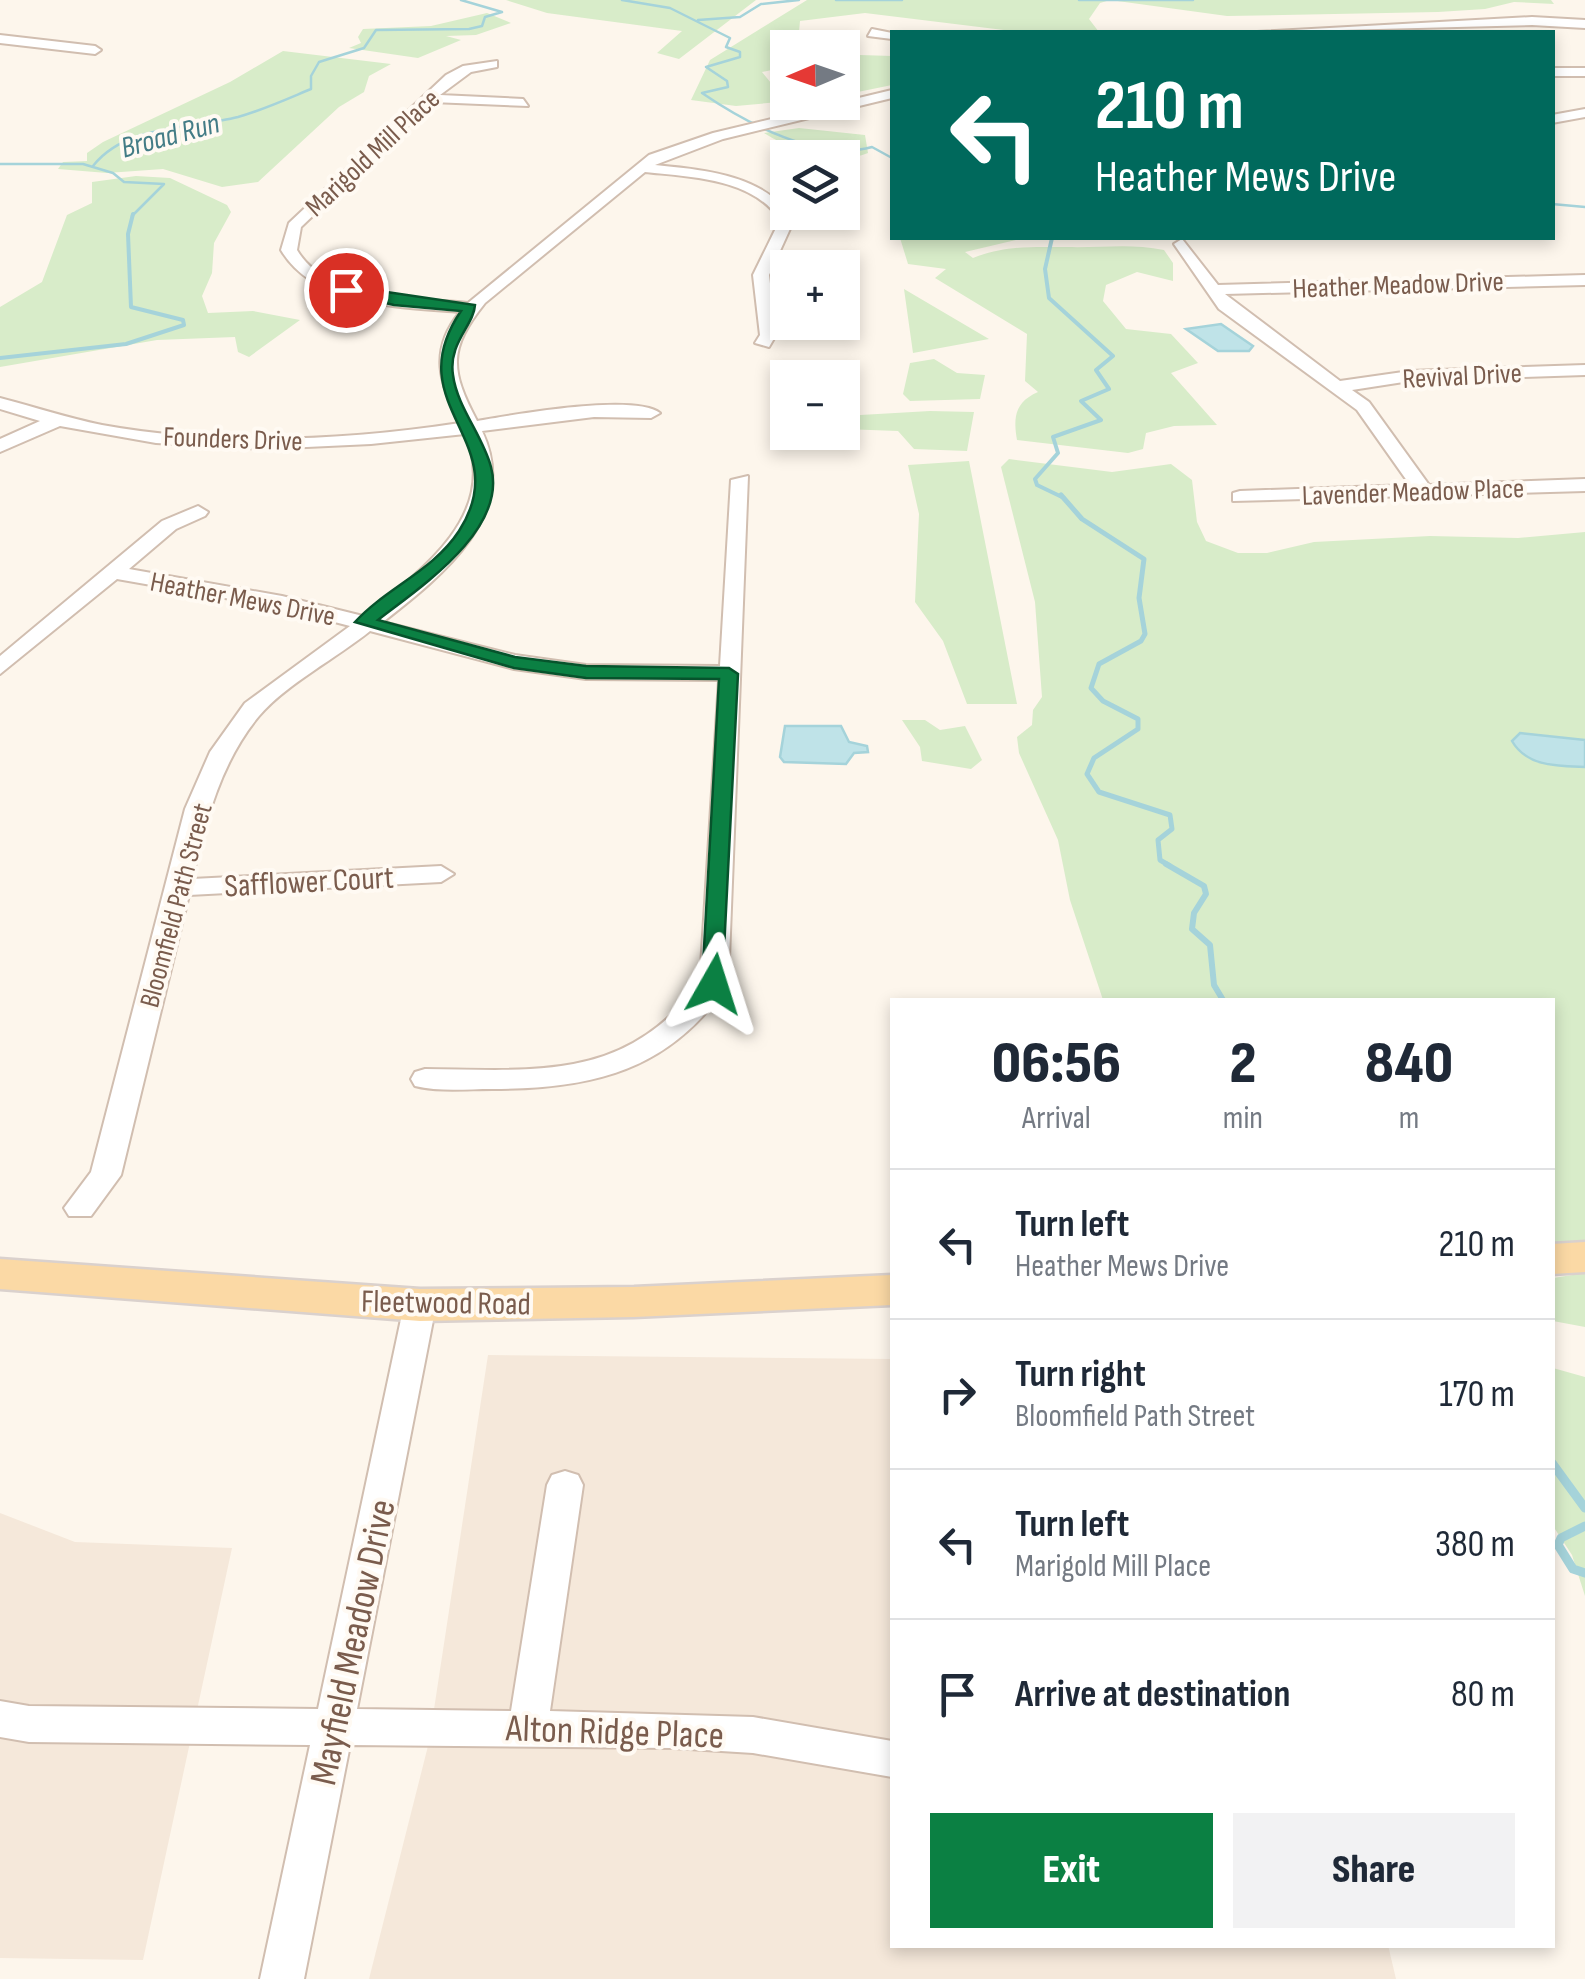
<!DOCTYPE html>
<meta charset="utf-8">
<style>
:root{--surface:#fff;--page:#f2f2f3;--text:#1f2937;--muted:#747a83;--line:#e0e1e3;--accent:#0b8043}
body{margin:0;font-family:"Sofia Sans Condensed",sans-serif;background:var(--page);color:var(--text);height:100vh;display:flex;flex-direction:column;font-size:38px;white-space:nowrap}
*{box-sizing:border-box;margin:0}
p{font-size:32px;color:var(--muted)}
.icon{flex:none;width:55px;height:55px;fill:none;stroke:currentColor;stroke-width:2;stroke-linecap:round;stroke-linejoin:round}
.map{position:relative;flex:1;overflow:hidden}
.sheet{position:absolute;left:890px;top:998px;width:665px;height:950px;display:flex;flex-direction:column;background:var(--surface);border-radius:0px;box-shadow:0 5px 15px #0003}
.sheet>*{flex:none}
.top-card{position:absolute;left:890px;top:30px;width:665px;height:210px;border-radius:0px;box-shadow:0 5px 15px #0003;background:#00695c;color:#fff;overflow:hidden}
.needle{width:65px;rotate:268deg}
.buttons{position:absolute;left:770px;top:30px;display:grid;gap:20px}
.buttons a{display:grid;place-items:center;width:90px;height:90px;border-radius:0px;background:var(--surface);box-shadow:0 5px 15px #0003;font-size:50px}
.pin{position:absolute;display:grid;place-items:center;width:85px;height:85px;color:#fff;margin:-42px;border:5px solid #fff;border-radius:50%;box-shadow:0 2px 10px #0007}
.me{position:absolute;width:110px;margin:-55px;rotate:6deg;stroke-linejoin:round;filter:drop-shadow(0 0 8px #0008)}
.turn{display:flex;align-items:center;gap:35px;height:210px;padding:0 40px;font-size:45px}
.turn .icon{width:130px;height:130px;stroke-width:2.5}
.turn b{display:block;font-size:70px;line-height:85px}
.eta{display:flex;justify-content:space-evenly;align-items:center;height:170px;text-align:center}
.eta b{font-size:60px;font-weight:800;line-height:70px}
.cta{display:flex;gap:20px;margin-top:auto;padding:20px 40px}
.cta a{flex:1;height:115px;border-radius:0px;background:var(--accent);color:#fff;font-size:40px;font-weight:800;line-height:115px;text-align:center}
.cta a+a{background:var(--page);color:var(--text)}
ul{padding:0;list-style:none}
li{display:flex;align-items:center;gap:30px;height:150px;padding:0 40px;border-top:2px solid var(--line)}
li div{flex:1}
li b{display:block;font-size:38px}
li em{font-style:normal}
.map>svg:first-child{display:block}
.residential{fill:#f5e8da}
.green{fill:#d8ecc9}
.water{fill:#bfe3e8;stroke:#a5d3da;stroke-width:2.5}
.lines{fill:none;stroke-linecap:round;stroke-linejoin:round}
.stream-far4{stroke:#a5d3da;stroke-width:2.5}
.stream-far3{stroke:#a5d3da;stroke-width:4}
.stream-far2{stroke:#a5d3da;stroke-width:5}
.stream-far1{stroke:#a5d3da;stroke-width:6}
.stream{stroke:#a5d3da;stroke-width:9}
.minor-casing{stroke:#d1beb0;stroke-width:4}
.major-casing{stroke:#dad1cd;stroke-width:5}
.minor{fill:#fff;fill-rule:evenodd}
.major{fill:#fbd9a5;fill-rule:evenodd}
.route{fill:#0b8043;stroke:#07532c;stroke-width:2.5}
.labels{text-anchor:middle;stroke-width:8;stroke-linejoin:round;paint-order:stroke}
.far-street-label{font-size:28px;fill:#7a5c4d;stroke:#fffaf3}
.far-water-label{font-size:30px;font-style:italic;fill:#437c86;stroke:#fffaf3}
.street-label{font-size:32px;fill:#7a5c4d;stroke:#fffaf3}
.near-street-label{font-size:38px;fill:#7a5c4d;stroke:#fffaf3}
</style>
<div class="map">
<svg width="1585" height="1979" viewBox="0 0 1585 1979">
<rect width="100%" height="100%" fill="#fdf6ec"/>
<path class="residential" d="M488 1355 892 1359V1945H1388L1396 1979H369L429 1742Z
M0 1513 75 1542 232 1548 143 1960 0 1958Z"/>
<path class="green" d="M506 0H756L679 59 657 53 682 31 547 13Z
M807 0H1551L1554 4 1514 2 1485 9 1438 12 1227 16 1110 0 1100 3 1089 19 1099 32H1021L865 13 800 21 799 32 826 47 788 48 787 67 762 72 780 94 779 102 736 106 691 100 710 60Z
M487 13 511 23 476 35 446 36 461 40 418 58 349 48 361 43 358 37 363 29 431 26Z
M283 51 391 64 369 76 364 92 339 107 258 182 222 187 163 169 107 173 58 169 63 162 87 161V153L103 142 230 82Z
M860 55 892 56V85L843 95V60Z
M799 128 865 135 868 153C836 166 793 151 764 133Z
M136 176 170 178 227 205 231 212 214 243 212 273 202 296 208 313 253 311 300 320 249 357 238 352 235 337 157 340 0 367V307L42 282 67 215 92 203V182Z
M900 238H1024L965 252 973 258C1006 245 1033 247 1067 247 1102 248 1130 243 1164 250L1173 263V281L1137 272 1106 285 1103 301 1126 329 1171 334 1198 363 1171 373 1217 425 1174 426 1146 433 1143 449 1128 453 1017 440C1013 417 1015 402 1038 392L1025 381 1027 334 935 278 946 269 908 264Z
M904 289 989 339 913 353Z
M934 359 957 373 985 375 980 399 910 401 903 394 910 363Z
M930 411 974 412 967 451 914 449 898 431 843 429V416Z
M1009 459 1112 472 1171 464 1192 480 1197 522 1206 541 1238 553H1267L1314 542 1430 536 1518 538 1585 532V1243L1553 1246 1552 1000H1103L1070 900 1058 840 1019 753 1017 737 1032 725 1033 710 1042 697 1035 602 1001 467Z
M969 461 1017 704H967L943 641 915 602 919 514 908 465Z
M902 720H925L940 730 965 726 982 760 971 769 922 761 920 747Z
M1585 1273V1327L1553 1321V1278Z
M1553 1368 1585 1377V1596L1572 1555 1553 1526Z"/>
<path class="water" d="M1221 324 1253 346 1249 351H1218L1186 329Z
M785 726H841L849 742 867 746 868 752 854 753 846 764 784 762 780 757Z
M1520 733 1585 740V767C1558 766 1527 767 1512 741Z"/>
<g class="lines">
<path class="stream-far4" d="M622 0 670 8 730 38 726 47 740 52V57L706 67 727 81 728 87 702 93C746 123 818 162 872 147L892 158
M836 0H902
M1079 0H1193
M698 20 740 17 761 4 799 0
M0 164H83L113 173 124 182 164 184 132 216
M93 166C126 124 191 129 238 117 263 110 287 99 311 89V76L319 62 364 48 376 30 469 29 482 26 485 17 502 12 461 0
M1552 204 1585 207"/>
<path class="stream-far3" d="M1052 238 1045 269 1049 298 1113 356 1096 370 1109 389 1081 401 1101 420 1053 437 1058 453 1035 479 1037 485 1064 498
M0 358 126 344 184 325 183 320 131 307 128 234 133 214"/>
<path class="stream-far2" d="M1061 495 1082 519 1144 559 1139 598 1145 634 1141 641 1099 664 1091 688 1103 701 1138 719V729L1094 758 1087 774 1099 792 1170 815 1172 829 1158 840 1160 860 1170 866"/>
<path class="stream-far1" d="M1166 864 1204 886 1206 894 1194 913 1192 929 1210 945 1214 985 1223 1000"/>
<path class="stream" d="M1552 1463 1585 1508
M1585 1526 1561 1538 1558 1545 1573 1569 1585 1573"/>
<defs>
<path id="minor" d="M1532 17 1585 20V28L1532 25 1257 32Z
M872 29 892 33V39L868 36Z
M0 35 95 46 101 50 95 54 0 43Z
M497 61V67L471 72 440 95 523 99 528 106 432 102 301 227 297 250C327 301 415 298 468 303L649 155 713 133 892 90V98L723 139 655 165C706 170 765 175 794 220L769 275 776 335 769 347 755 343 760 335 753 275 780 220C753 178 690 177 645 172L485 303C448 349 450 370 477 421 512 415 634 393 660 413L651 418 594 417 482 431C521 514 443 575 383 622L515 655 586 665 720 666 731 480 748 476 728 984C670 1071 592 1089 492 1089 467 1089 439 1092 415 1086L411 1079 415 1072 425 1069C538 1070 624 1082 700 983L719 680 586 679 514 669 370 631C338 657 285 685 259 716 220 763 206 821 192 879L441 866 454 874 441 882 189 895 121 1175 91 1216H69L64 1208 91 1172 185 809 210 752 245 703 350 626 281 608 117 579 0 674V656L162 521 198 506 208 512 205 516 176 529 129 569 282 596 363 616C420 573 501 514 465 434L371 444 264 449 156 443 60 426 0 452V439L40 421 0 409V398C35 407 67 418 102 425 219 446 343 441 460 423 439 383 429 350 460 312 401 307 315 307 281 250L289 223 446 75 463 66Z
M1552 68H1585V76H1552Z
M1585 109V117L1552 123V115Z
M1182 239 1218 285 1585 275V285L1225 294 1340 381 1410 371 1585 365V375L1410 381 1352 390 1369 402 1429 485 1585 479V491L1233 501V493L1240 491 1410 485 1357 410 1219 309 1174 244Z
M420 1293 432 1296 436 1305 357 1709 511 1711 547 1485 552 1475 565 1471 578 1475 583 1485 550 1711 753 1717 892 1741V1777L753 1753 673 1748 350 1745 304 1979H260L310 1745 29 1742 0 1737V1701L29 1706 318 1709 404 1305 408 1296Z"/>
<path id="major" d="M1585 1242V1272L1552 1274V1244Z
M0 1259 420 1289 634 1287 892 1275V1305L634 1317 420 1321 0 1289Z"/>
</defs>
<use href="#minor" class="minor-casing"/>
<use href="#major" class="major-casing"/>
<use href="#minor" class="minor"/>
<use href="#major" class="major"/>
</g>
<path class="route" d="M346 286 475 305C474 325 448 343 453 375 457 407 483 436 491 467 508 530 419 588 378 620L515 657 586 666 729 668 738 674 722 989H706L702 984 719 679 586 678 514 668 355 622C386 588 433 571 459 531 517 441 396 406 461 311L394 305 341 293Z"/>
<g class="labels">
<g class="far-street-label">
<text transform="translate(372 152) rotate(-43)" y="10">Marigold Mill Place</text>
<text transform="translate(1398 284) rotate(-2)" y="10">Heather Meadow Drive</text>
<text transform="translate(1462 375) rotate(-3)" y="10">Revival Drive</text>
<text transform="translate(233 438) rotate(2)" y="10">Founders Drive</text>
<text transform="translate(1413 491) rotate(-2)" y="10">Lavender Meadow Place</text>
<text transform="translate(243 598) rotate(11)" y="10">Heather Mews Drive</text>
<text transform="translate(175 905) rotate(-75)" y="10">Bloomfield Path Street</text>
</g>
<g class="far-water-label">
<text transform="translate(170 135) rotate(-15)" y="10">Broad Run</text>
</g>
<g class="street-label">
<text transform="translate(309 881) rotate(-3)" y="11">Safflower Court</text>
<text transform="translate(446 1302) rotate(1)" y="11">Fleetwood Road</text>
</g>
<g class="near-street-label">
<text transform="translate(352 1642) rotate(-78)" y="13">Mayfield Meadow Drive</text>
<text transform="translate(615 1731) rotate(2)" y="13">Alton Ridge Place</text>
</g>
</g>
</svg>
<div class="buttons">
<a><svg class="needle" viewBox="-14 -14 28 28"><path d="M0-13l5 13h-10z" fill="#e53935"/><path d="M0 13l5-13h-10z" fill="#747a83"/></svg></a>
<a><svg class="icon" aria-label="layers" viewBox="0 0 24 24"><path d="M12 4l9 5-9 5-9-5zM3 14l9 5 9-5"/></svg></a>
<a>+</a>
<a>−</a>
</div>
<div class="pin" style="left:346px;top:290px;background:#d93025"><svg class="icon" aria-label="arrive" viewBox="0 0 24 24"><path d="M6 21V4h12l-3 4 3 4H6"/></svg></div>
<svg class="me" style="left:714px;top:984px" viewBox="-20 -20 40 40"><path d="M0-17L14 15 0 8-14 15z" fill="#0b8043" stroke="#fff" stroke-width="4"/></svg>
<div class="top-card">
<div class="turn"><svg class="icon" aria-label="left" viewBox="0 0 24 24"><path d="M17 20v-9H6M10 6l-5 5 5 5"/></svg><div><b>210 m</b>Heather Mews Drive</div></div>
</div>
<section class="sheet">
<div class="eta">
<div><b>06:56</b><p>Arrival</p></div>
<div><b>2</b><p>min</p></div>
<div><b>840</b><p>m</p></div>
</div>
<ul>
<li><svg class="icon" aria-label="left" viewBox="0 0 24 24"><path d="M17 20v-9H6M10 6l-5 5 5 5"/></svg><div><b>Turn left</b><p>Heather Mews Drive</p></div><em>210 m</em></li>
<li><svg class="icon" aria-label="right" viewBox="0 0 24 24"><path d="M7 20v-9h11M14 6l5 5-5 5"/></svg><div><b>Turn right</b><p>Bloomfield Path Street</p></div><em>170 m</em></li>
<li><svg class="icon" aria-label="left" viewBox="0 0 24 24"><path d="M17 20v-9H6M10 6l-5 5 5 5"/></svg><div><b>Turn left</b><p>Marigold Mill Place</p></div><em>380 m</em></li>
<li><svg class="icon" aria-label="arrive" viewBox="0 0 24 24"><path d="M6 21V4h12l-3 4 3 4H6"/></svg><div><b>Arrive at destination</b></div><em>80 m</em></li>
</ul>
<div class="cta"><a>Exit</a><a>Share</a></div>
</section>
</div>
